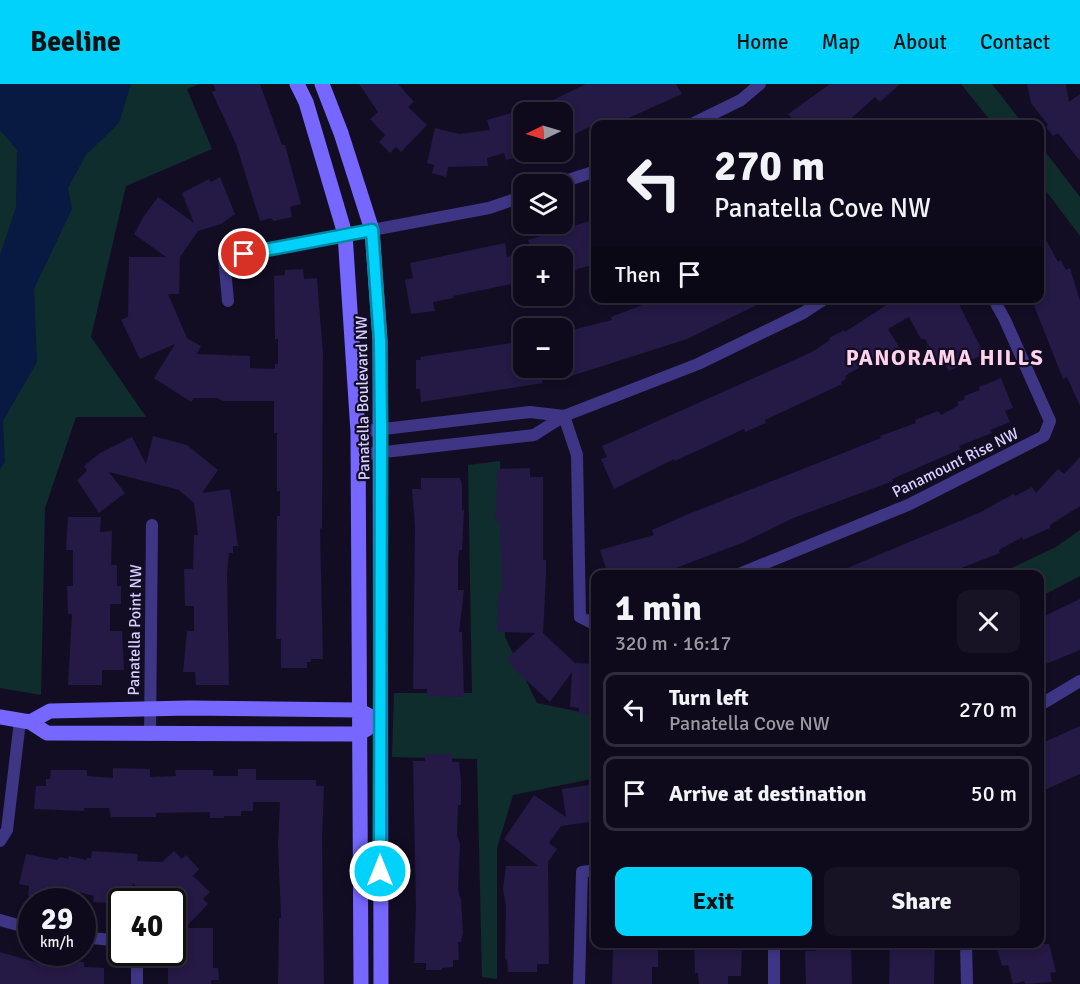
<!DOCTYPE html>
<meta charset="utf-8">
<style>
:root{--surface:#0e0a1b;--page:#171324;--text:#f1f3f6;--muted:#9b9aa3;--line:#2e2b3a;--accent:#00d2fb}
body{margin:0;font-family:Signika,sans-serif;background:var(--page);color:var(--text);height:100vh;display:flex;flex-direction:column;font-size:22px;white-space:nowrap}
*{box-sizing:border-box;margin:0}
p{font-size:20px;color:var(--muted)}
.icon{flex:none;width:33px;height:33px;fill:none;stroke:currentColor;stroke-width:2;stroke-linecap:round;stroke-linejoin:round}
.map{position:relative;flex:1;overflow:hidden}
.side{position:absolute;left:591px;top:486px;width:453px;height:378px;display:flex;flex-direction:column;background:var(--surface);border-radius:12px;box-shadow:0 3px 9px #0003,0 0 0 2px var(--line)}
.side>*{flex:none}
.banner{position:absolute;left:591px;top:36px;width:453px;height:183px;border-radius:12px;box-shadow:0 3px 9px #0003,0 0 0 2px var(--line);background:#0e0a1b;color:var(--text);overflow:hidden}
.needle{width:39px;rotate:265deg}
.buttons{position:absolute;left:513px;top:18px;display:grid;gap:12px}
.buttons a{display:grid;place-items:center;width:60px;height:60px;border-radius:12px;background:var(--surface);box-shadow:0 3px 9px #0003,0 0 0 2px var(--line);font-size:30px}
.speed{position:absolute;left:18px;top:804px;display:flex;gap:12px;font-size:30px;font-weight:700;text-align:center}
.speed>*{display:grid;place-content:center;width:78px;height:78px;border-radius:50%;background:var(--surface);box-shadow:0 3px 9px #0003,0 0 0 2px var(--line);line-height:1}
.speed small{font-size:15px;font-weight:400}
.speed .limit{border:3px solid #111;border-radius:9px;background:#fff;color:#111}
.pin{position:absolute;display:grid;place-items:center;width:51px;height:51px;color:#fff;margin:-26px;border:3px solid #fff;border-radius:50%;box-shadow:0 2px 6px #0007}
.me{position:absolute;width:66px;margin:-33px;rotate:0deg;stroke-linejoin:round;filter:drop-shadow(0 0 4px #0008)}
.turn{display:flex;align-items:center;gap:21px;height:126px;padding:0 24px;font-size:27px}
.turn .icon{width:78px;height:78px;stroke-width:2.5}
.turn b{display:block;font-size:42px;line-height:51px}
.then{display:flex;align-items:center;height:57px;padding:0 24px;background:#0003;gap:12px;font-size:22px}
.round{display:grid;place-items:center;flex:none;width:63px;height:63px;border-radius:12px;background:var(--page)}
.head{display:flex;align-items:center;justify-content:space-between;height:102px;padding:0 24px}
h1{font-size:36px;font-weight:800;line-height:45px}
.button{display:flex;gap:12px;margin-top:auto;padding:12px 24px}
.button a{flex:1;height:69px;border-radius:12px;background:var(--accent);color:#111;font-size:24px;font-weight:800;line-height:69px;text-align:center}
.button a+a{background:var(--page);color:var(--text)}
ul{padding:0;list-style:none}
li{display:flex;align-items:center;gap:18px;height:75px;margin:0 12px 9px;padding:0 12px;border:3px solid var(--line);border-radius:12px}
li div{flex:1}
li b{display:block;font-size:22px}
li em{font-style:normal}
header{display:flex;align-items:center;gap:36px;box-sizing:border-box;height:84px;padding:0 30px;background:var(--accent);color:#111}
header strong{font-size:28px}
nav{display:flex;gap:33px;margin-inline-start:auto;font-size:21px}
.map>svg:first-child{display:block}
.green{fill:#102d2e}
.water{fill:#081942}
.building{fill:#251945}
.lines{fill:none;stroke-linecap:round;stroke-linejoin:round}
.street{stroke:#3e3684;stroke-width:12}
.secondary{stroke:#7567ff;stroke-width:15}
.route-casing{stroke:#0088a3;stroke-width:15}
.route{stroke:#00d2fb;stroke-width:10}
.labels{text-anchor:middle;stroke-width:4.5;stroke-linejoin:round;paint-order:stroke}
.street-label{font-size:16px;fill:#d8d0ff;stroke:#130d24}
.district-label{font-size:22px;font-weight:bold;letter-spacing:1.5px;fill:#ffd2ec;stroke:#130d24}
</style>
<header>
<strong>Beeline</strong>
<nav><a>Home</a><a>Map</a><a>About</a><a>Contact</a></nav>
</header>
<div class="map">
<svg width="1080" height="900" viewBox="0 0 1080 900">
<rect width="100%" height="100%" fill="#130d24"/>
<path class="green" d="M0 0H200L187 5 212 65 126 102 91 253 146 333H76L45 424 41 611 0 604Z
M961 0H992L1023 40H993Z
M1040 61 1080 113V152L1040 99Z
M500 377 505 553 537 619 595 631 596 694 513 711 497 764V895L482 893 477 675 392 673 394 609H472L468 381Z
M1080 446V492L1040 513V490H999L1056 463Z"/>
<path class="water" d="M0 0H131L119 39 86 71 68 104 72 125 34 205 37 278 3 337 5 378 0 385V171L16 123 17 66 0 46Z"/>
<path class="building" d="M213 0H260L282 61H285L301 120 290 123 292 133 274 137 271 134 260 137 236 60 212 8 216 6Z
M359 0H398L414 18 408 23 427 41 401 68 396 63 390 69 379 58 385 51 370 35 378 28Z
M586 0H676L682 10 615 40H596L562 56V28H524V72L506 76 504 69 487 74 488 82 448 83 446 93 432 89 434 81 427 79 435 44 459 50 490 46 487 36 549 18Z
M830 0H900L880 18 875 13 845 40H796L788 30Z
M1027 0H1066L1069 18 1080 10V77L1058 49 1053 52 1046 43 1048 41 1031 19Z
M220 93 235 130 221 140 198 147 180 173 179 210H168L187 254 201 262 197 270 250 272V284L275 285V280H278V255H275L274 192 285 191V186L303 185 304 195 317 194 323 270 322 445 320 444 323 575H311V578H307V584H281V555H276L277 432H280V407H277V349H274V317H223L217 314H194L191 318 154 294 175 260 140 275 121 236 128 233 129 173H166L134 150 144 132 158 113 194 139 182 109 209 95 211 98Z
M596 135V180L562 189V172H533L528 156Z
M1040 145 1058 178 1061 176 1066 186 1070 184 1080 217V322L1067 293 1063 295 1031 214H1040Z
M505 159 507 173 516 170 521 198 453 212 454 214 433 218 435 227 411 230 405 196 413 194 410 179Z
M661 214H771L687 255 565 294 562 284V252L573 249 572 246 612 236 611 233Z
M897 214H956L984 270 949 287 945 280 940 282 925 255H921L909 233 888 245 901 266 887 274 884 269 845 292 846 295 841 298 842 300 765 336 766 339 745 348 744 345 675 377 674 375 614 405 601 375 607 373 602 362 812 268 830 256 829 254 844 246 845 248Z
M524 257V284H540L543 299 421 318 420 305H416V276H421L420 273Z
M1001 294 1013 324 1005 327 1010 338 990 346 992 349 959 362 961 365 892 395 893 397 791 435 742 459 660 490H608L600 466 654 451 652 446 686 431 881 354 880 352 916 339 915 336 938 327 941 331 959 321 957 318 965 315 964 312 980 306 979 303Z
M153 352 187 361 218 386 202 409 230 405 238 462H233V469H229L227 490 229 601H196L195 588H183L187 547H194V522H185L184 485H193L194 451H198L194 419 179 406 109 388 125 409 99 429 77 396 87 387 84 382 100 369 132 353 146 380Z
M1080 373V422L1050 441V444L1023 456 1022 453 999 466 1000 469 946 490H833L981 428 1013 410 1015 412 1032 403 1036 409 1058 385 1064 390Z
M530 384V393H543V476H546V492L543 549 575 579 596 580 594 631H578L579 624 570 623 572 588 550 618 514 585 507 575 535 549 497 548 499 507H502L500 438H495L498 385Z
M421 394H460L462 401V426H464L462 466H459L458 476V506H464L459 548H462L464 613 427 612V605H413L415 441 412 405H421Z
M68 433H101L100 448 112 447 111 481H117V502H121V520H110V547H122L124 586H102V601H68L72 530H68L67 502H73V466H66Z
M1080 515V566L1046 580 1040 565V534Z
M1080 642V690L1040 708V660Z
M425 670H452V678H459L461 697V721H458L457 751 460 760 458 806 461 816 463 849 461 858H458L459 876H453V883L442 884V886H426V879H414L416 824 413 677H425Z
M113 684 150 685V693L176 692 175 686H213V692H238V685H256V696H316V702H324L322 756 324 900H278L279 834H281L278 760 280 718H253V727H241V732H224V734H210V728L156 729V733H111L109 724H84V727L34 725 36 702H46V695H50L51 686H87V692L113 694Z
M596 700V737L561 742 549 759 557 765 548 778 549 880H537V888H508L507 876 505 875 506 821 503 805 506 782H538L504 755 534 711 566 733 562 705Z
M92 767 138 770 137 777 162 778 174 767 182 775 186 771 199 785 193 792 210 808 203 815 208 820 185 844H213V884H218L219 896H211V900H168V884H174L172 818H151L133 799 131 816 111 814V819L93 818 94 812 67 805 64 818 44 816 28 812 29 802 19 800 26 770 57 776 60 773 68 775 69 772 86 776 87 774H91Z
M624 860H658V883H652V900H612L613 866H624Z
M694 860H742L741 892H728V900H699L698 889H695Z
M816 860H851L852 900H806L805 867H816Z
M890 860H935L934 900H889Z
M1019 860H1049L1056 888 1050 889 1052 898 1025 900 1024 897 1013 900 1008 881 1002 882 997 865Z
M0 868 38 879V875L84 878V883L104 884V900H0Z"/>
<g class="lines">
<path class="street" d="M692 40 741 16 760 0
M556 100 596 87
M228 217 224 174 489 124 524 112
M564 332 577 371 580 533 596 541
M358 348 530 328 564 332
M358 371 534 351 564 332 698 280 803 229 826 214
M739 490 908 421 1044 352 1050 337 1005 236 993 214
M1040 621 1080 597
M150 651 152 441
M0 757 7 746 20 637
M0 836 32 845
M82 853 122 857
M966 860 967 900
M137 868V900
M579 900 582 788 596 786
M774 900V860"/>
<path class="secondary" d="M297 0 306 18 345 150 358 348 361 900
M322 0 341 49 372 146 380 256 381 900
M0 633 30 638 47 649 358 650 367 645
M30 638 50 627 189 624 358 626 379 637"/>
</g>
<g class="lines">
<defs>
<path id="route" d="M244 170 372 146 380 256 381 345 380 787"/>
</defs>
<use href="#route" class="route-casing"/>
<use href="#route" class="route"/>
</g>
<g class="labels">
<g class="street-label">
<text transform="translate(362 314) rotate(-91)" y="6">Panatella Boulevard NW</text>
<text transform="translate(955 378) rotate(-26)" y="6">Panamount Rise NW</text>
<text transform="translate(134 546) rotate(-89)" y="6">Panatella Point NW</text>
</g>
<g class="district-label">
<text x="945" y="281">PANORAMA HILLS</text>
</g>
</g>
</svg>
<div class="buttons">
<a><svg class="needle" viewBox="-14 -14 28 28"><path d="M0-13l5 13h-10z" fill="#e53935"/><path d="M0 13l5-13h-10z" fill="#9b9aa3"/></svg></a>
<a><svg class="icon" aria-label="layers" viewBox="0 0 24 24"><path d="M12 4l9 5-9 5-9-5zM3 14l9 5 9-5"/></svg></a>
<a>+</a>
<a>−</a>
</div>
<div class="speed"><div>29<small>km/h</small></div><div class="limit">40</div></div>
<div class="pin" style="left:244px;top:170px;background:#d93025"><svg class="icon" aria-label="arrive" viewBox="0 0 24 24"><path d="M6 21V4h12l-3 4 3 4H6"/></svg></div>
<svg class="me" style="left:380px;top:787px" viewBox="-20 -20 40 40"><circle r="17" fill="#00d2fb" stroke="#fff" stroke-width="3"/><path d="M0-11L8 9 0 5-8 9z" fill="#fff"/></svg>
<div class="banner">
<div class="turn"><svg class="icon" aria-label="left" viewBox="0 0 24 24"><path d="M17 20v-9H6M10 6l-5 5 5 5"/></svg><div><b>270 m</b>Panatella Cove NW</div></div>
<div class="then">Then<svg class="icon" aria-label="arrive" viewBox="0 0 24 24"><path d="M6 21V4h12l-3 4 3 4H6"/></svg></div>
</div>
<section class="side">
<div class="head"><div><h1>1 min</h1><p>320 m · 16:17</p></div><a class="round"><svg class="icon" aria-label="close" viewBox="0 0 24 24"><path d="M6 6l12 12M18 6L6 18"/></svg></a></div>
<ul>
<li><svg class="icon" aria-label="left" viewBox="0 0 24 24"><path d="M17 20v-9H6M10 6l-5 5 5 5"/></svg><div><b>Turn left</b><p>Panatella Cove NW</p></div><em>270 m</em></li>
<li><svg class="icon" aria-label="arrive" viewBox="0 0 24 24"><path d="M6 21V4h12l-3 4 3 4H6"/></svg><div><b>Arrive at destination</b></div><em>50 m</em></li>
</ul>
<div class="button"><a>Exit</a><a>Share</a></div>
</section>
</div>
